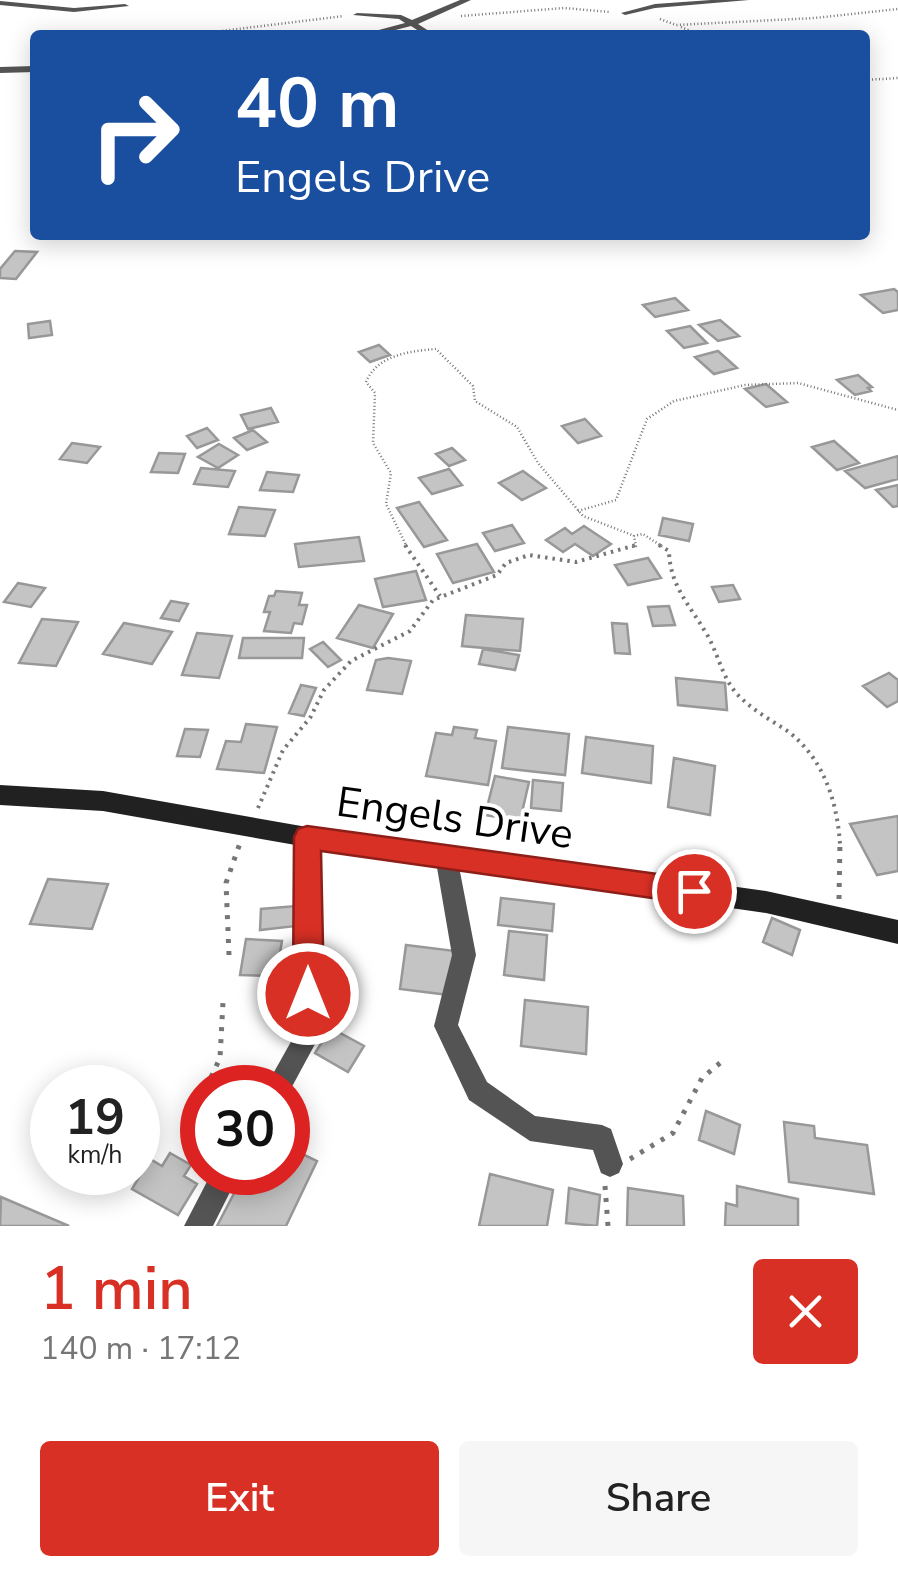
<!DOCTYPE html>
<meta charset="utf-8">
<style>
:root{--surface:#fff;--page:#f6f6f6;--text:#222;--muted:#767676;--accent:#d93025}
body{margin:0;font-family:"Nunito Sans",sans-serif;background:var(--page);color:var(--text);height:100vh;display:flex;flex-direction:column;font-size:38px;white-space:nowrap}
*{box-sizing:border-box;margin:0}
p{font-size:32px;color:var(--muted)}
.icon{flex:none;width:55px;height:55px;fill:none;stroke:currentColor;stroke-width:2;stroke-linecap:round;stroke-linejoin:round}
.map{position:relative;height:1226px;overflow:hidden}
.sheet{display:flex;flex-direction:column;background:var(--surface);flex:1}
.sheet>*{flex:none}
.banner{position:absolute;left:30px;top:30px;width:840px;height:210px;border-radius:10px;box-shadow:0 5px 25px #0003;background:#1a4fa0;color:#fff;overflow:hidden}
.speed{position:absolute;left:30px;top:1065px;display:flex;gap:20px;font-size:50px;font-weight:700;text-align:center}
.speed>*{display:grid;place-content:center;width:130px;height:130px;border-radius:50%;background:var(--surface);box-shadow:0 5px 25px #0003;line-height:1}
.speed small{font-size:25px;font-weight:400}
.speed .limit{border:15px solid #d22;background:#fff;color:#111}
.pin{position:absolute;display:grid;place-items:center;width:85px;height:85px;color:#fff;margin:-42px;border:5px solid #fff;border-radius:50%;box-shadow:0 2px 10px #0007}
.me{position:absolute;width:110px;margin:-55px;rotate:0deg;stroke-linejoin:round;filter:drop-shadow(0 0 8px #0008)}
.turn{display:flex;align-items:center;gap:35px;height:210px;padding:0 40px;font-size:45px}
.turn .icon{width:130px;height:130px;stroke-width:2.5}
.turn b{display:block;font-size:70px;line-height:85px}
.round{display:grid;place-items:center;flex:none;width:105px;height:105px;border-radius:10px;background:var(--page)}
.summary{display:flex;align-items:center;justify-content:space-between;height:170px;padding:0 40px}
h1{font-size:60px;font-weight:600;line-height:75px;color:var(--accent)}
.button{display:flex;gap:20px;margin-top:auto;padding:20px 40px}
.button a{flex:1;height:115px;border-radius:10px;background:var(--accent);color:#fff;font-size:40px;font-weight:600;line-height:115px;text-align:center}
.button a+a{background:var(--page);color:var(--text)}
.map>svg:first-child{display:block}
.building{fill:#c4c4c4;stroke:#989898;stroke-width:2.5}
.lines{fill:none;stroke-linecap:round;stroke-linejoin:round}
.path-far2{stroke:#767676;stroke-width:2.5;stroke-dasharray:1 2.5;stroke-linecap:butt}
.path-far1{stroke:#767676;stroke-width:4;stroke-dasharray:2.5 5;stroke-linecap:butt}
.path{stroke:#767676;stroke-width:5;stroke-dasharray:4 8;stroke-linecap:butt}
.street{fill:#545454;fill-rule:evenodd}
.secondary{fill:#212121;fill-rule:evenodd}
.route{fill:#d93025;stroke:#8d1f18;stroke-width:2.5}
.labels{text-anchor:middle;stroke-width:8;stroke-linejoin:round;paint-order:stroke}
.near-street-label{font-size:42px;fill:#000;stroke:#fff}
</style>
<div class="map">
<svg width="898" height="1226" viewBox="0 0 898 1226">
<rect width="100%" height="100%" fill="#fff"/>
<path class="building" d="M15 251 37 252 16 279 0 278V269Z
M894 289 898 292V310L883 313 861 295Z
M675 298 688 310 655 317 643 305Z
M720 320 739 336 718 341 699 325Z
M50 321 52 335 29 338 28 324Z
M690 326 707 343 684 348 667 331Z
M379 345 390 355 370 362 359 352Z
M718 351 737 368 714 374 695 357Z
M858 375 872 387 868 388 871 391 855 395 837 380Z
M766 384 787 402 766 407 745 389Z
M271 408 278 422 248 429 241 415Z
M585 419 601 436 578 443 562 426Z
M207 428 218 440 197 448 187 436Z
M253 430 267 442 247 450 234 438Z
M834 441 859 463 837 470 812 447Z
M72 443 100 447 87 463 60 459Z
M219 444 238 455 218 468 198 457Z
M452 448 465 460 449 466 436 454Z
M159 453 185 454 178 473 151 472Z
M898 456V479L865 488 845 471Z
M201 468 235 471 228 487 194 484Z
M449 469 462 485 432 494 419 478Z
M523 471 546 488 522 500 499 483Z
M267 472 299 475 293 492 260 490Z
M898 485V506L893 507 876 490Z
M419 502 447 540 424 547 397 508Z
M239 507 275 510 265 536 229 534Z
M663 518 693 524 689 541 659 535Z
M512 525 524 543 495 551 483 533Z
M584 526 611 544 593 556 575 544 563 552 546 540 565 528 572 534Z
M359 537 364 561 299 567 295 544Z
M477 544 494 572 453 583 437 554Z
M648 558 661 578 628 585 615 565Z
M416 571 426 600 383 607 375 579Z
M18 583 45 588 31 607 4 602Z
M733 585 740 599 719 602 712 587Z
M276 591 302 593 299 605H307L302 624 294 623 291 633 264 631 270 612H264L269 596H274Z
M171 601 188 604 179 621 161 618Z
M359 605 393 614 373 648 337 638Z
M669 606 675 625 653 626 648 607Z
M466 615 523 619 520 651 462 646Z
M42 619 78 622 56 666 19 663Z
M124 623 172 632 152 664 103 654Z
M612 623 627 624 630 654 615 653Z
M197 633 232 636 219 678 182 675Z
M243 638H304L302 658H239Z
M323 642 341 660 328 667 310 649Z
M483 649 519 655 515 670 479 664Z
M388 658 411 661 402 694 367 690 376 660Z
M889 673 898 680V701L887 707 863 686Z
M676 678 725 683 727 710 678 705Z
M301 685 316 688 304 716 289 713Z
M246 724 277 727 264 773 217 769 226 741 241 742Z
M454 727 477 730 475 738 496 741 488 785 426 776 436 733 452 735Z
M508 727 569 734 565 775 502 768Z
M185 729 208 730 200 757 177 756Z
M586 737 653 746 651 783 582 773Z
M674 758 715 766 710 815 668 807Z
M495 776 529 782 520 821 485 815Z
M533 780 563 783 561 811 531 808Z
M898 816V871L877 875 850 824Z
M48 879 108 884 92 929 30 924Z
M501 898 554 904 552 931 498 925Z
M296 906V926L260 930 261 909Z
M772 918 800 930 792 955 763 942Z
M509 931 547 935 544 980 504 975Z
M246 939 282 941 276 976 240 975Z
M406 945 455 951 449 995 400 989Z
M525 1000 588 1007 586 1054 521 1046Z
M331 1028 364 1046 348 1072 315 1053Z
M706 1111 740 1125 734 1154 699 1140Z
M784 1122 814 1126 815 1138 867 1145 874 1194 789 1182Z
M288 1147 317 1161 286 1226H217L240 1182 234 1180 237 1172H288Z
M170 1153 191 1165 184 1176 197 1184 178 1215 132 1189 150 1159 162 1166Z
M490 1174 553 1190 547 1226H479Z
M737 1186 798 1199V1226H725L726 1203 737 1206Z
M569 1188 600 1195 597 1226 566 1223Z
M628 1188 683 1196 684 1226H627Z
M1 1197 69 1226H0Z"/>
<g class="lines">
<path class="path-far2" d="M461 16 564 8 610 12
M660 19 676 25 815 18 898 9
M681 27 700 35
M205 33 344 16
M865 80 898 78
M578 511 616 500 647 419 674 401 745 385 798 383 898 410
M407 547 386 504 391 473 373 443 375 393 366 382C377 355 410 351 436 349L473 386 475 401 517 427 538 463 583 516 632 535
M632 547 636 546 634 536 643 534 663 547"/>
<path class="path-far1" d="M405 545 440 596
M659 545 669 551C670 586 689 604 706 633 718 652 721 676 737 694 751 709 769 719 786 730 823 757 837 800 840 844
M258 808 283 750 310 718 324 690 351 661 410 631 433 600 497 575 506 563 529 555 576 562 636 545"/>
<path class="path" d="M839 899 840 841
M229 955 226 883 240 843
M206 1088 220 1058 223 1002
M202 1098 193 1127 202 1139
M630 1159 673 1133 702 1078 720 1063
M605 1186 608 1226"/>
<path class="street" d="M460 0H471L418 24 435 35H425L411 26 376 35H360L405 23 399 19 353 15 357 13 401 15 412 20Z
M711 0H749L655 8 625 15 621 13 655 4Z
M0 1 74 8 125 4 129 6 74 12 0 5Z
M35 66V72L0 73V67Z
M307 828 314 831 318 837 321 1033 288 1094V1088H265L297 1031 296 837 300 831Z
M446 847 454 849 457 856 476 955 458 1025 487 1082 535 1116 602 1125 611 1129 623 1164 619 1173 610 1177 601 1173 593 1150 530 1141 469 1100 434 1026 452 955 435 856 438 849Z
M212 1172H240L213 1226H184Z"/>
<path class="secondary" d="M0 785 103 791 307 827 766 891 898 920V944L766 913 307 847 103 811 0 805Z"/>
</g>
<path class="route" d="M307 826 694 879 704 882 708 891 704 900 694 904 321 851 324 994 319 1004 308 1008 298 1004 293 994 294 837 298 829Z"/>
<g class="labels">
<g class="near-street-label">
<text transform="translate(455 817) rotate(8)" y="15">Engels Drive</text>
</g>
</g>
</svg>
<div class="speed"><div>19<small>km/h</small></div><div class="limit">30</div></div>
<div class="pin" style="left:694px;top:891px;background:#d93025"><svg class="icon" aria-label="arrive" viewBox="0 0 24 24"><path d="M6 21V4h12l-3 4 3 4H6"/></svg></div>
<svg class="me" style="left:308px;top:994px" viewBox="-20 -20 40 40"><circle r="17" fill="#d93025" stroke="#fff" stroke-width="3"/><path d="M0-11L8 9 0 5-8 9z" fill="#fff"/></svg>
<div class="banner">
<div class="turn"><svg class="icon" aria-label="right" viewBox="0 0 24 24"><path d="M7 20v-9h11M14 6l5 5-5 5"/></svg><div><b>40 m</b>Engels Drive</div></div>
</div>
</div>
<section class="sheet">
<div class="summary"><div><h1>1 min</h1><p>140 m · 17:12</p></div><a class="round" style="background:#d93025;color:#fff"><svg class="icon" aria-label="close" viewBox="0 0 24 24"><path d="M6 6l12 12M18 6L6 18"/></svg></a></div>
<div class="button"><a>Exit</a><a>Share</a></div>
</section>
